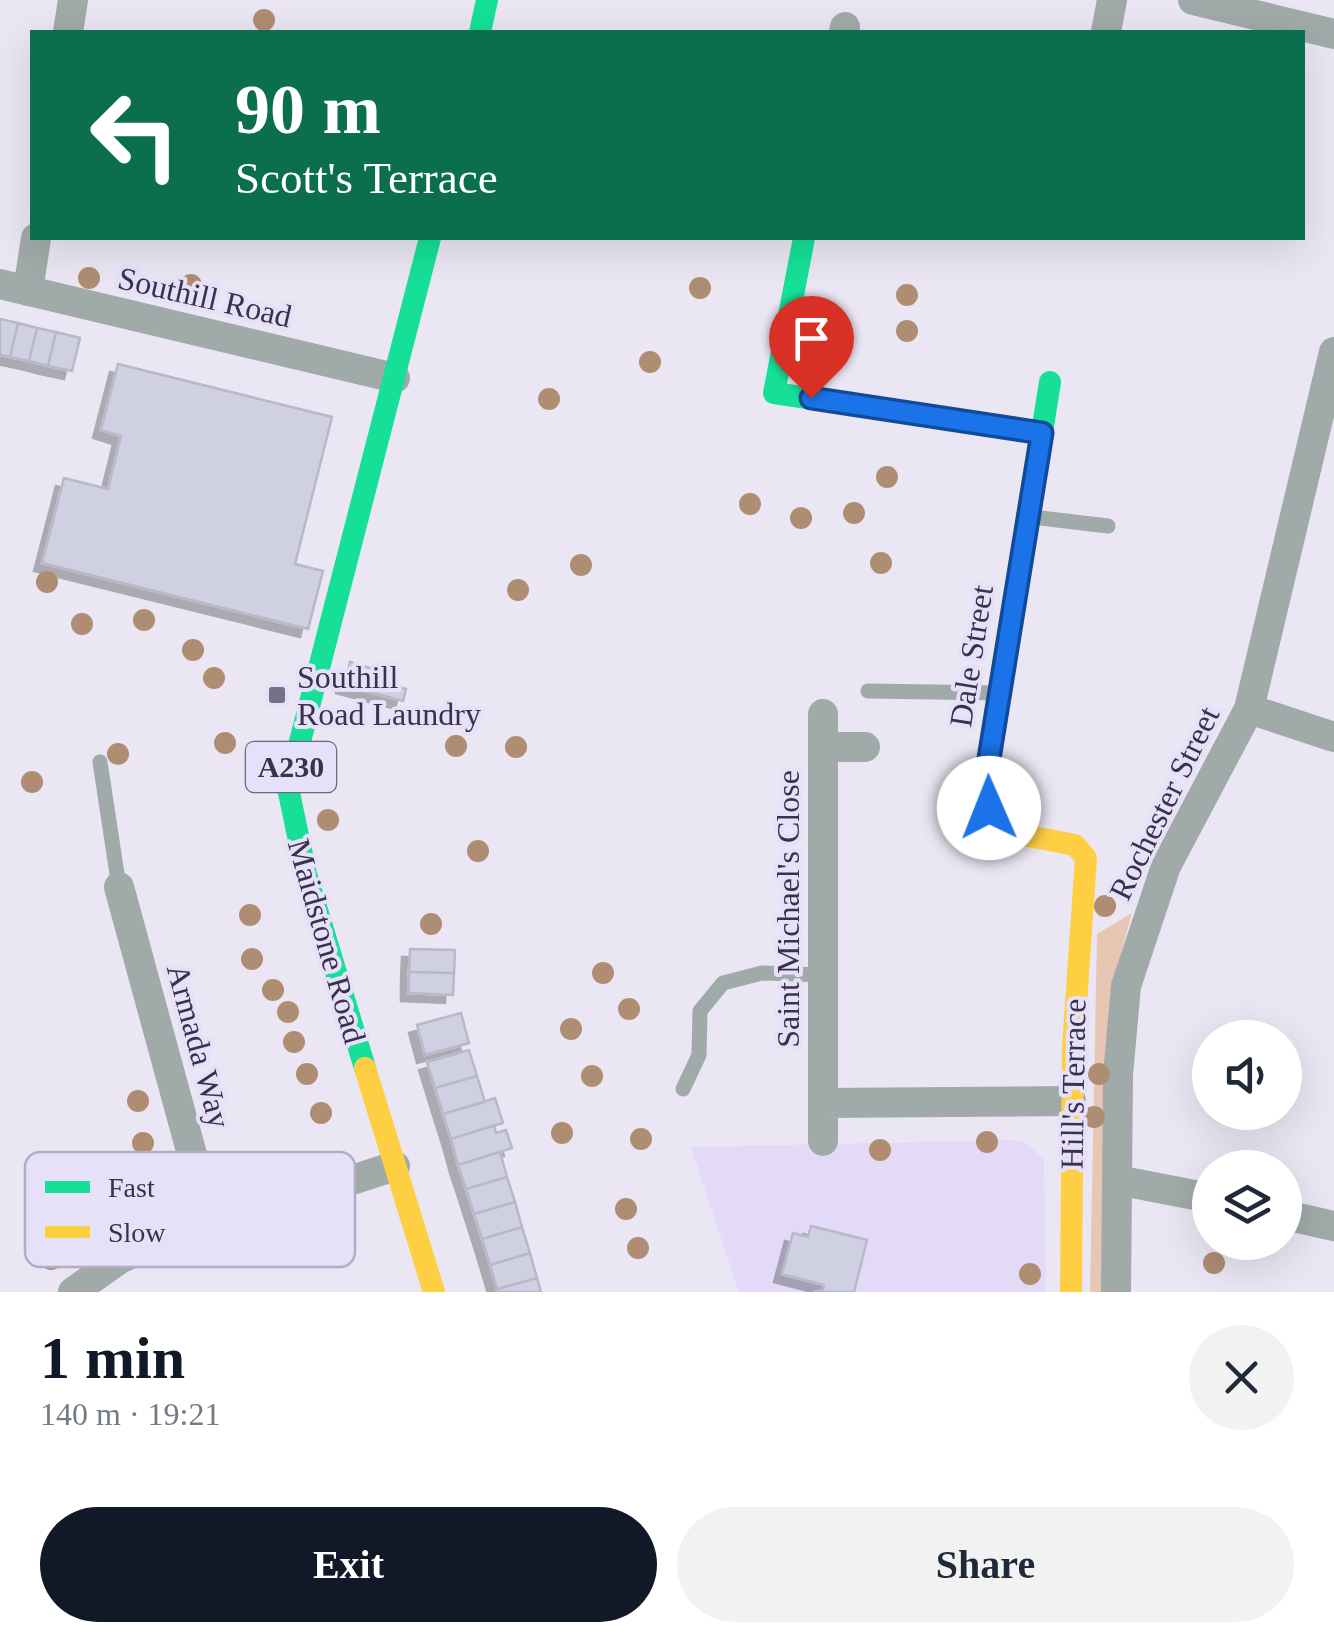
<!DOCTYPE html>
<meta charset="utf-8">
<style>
:root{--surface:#fff;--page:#f2f2f3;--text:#1f2937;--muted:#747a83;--accent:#111827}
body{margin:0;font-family:Georgia,serif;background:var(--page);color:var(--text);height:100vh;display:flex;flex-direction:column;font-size:38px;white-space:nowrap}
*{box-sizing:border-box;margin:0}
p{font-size:32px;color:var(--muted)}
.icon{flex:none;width:55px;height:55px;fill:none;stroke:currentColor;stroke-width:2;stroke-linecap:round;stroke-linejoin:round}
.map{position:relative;height:1292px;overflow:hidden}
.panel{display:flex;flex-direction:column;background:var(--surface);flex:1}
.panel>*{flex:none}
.guide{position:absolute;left:30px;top:30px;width:1275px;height:210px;border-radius:0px;box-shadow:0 10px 40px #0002;background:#0b6e4f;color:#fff;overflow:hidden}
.fabs{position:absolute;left:1192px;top:1020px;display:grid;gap:20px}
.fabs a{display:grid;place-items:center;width:110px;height:110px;border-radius:50%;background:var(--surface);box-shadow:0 10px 40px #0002;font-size:50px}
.pin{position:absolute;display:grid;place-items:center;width:85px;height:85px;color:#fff;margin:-102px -42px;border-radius:50% 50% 50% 0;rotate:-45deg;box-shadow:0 0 10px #0007}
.pin .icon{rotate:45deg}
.me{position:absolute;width:110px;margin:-55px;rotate:359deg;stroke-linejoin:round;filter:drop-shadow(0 0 8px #0008)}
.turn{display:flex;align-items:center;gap:35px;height:210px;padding:0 40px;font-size:45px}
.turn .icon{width:130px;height:130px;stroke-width:2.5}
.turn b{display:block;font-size:70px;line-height:85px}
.round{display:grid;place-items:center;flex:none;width:105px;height:105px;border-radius:52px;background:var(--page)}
.summary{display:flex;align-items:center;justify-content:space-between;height:170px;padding:0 40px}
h1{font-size:60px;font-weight:600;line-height:75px;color:var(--accent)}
.cta{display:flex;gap:20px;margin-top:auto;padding:20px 40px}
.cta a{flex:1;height:115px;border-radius:60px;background:var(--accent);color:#fff;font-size:40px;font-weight:600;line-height:115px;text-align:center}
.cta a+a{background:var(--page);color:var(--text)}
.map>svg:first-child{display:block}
.built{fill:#e3daf7}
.green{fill:#e7c6b4}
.building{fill:#d0d0e3;stroke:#b8b8c9;stroke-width:2.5;filter:url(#shadow)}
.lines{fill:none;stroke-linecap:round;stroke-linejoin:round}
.lane{stroke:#a0aaa9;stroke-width:15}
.street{stroke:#a0aaa9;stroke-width:30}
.fast{stroke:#16e098;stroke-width:22}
.slow{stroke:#ffcf43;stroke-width:22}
.tree{fill:#af8d73}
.route-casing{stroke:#114b97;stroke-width:25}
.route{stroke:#1a73e8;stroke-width:18}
.poi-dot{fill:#777186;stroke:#e7e0f9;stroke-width:4}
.labels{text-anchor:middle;stroke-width:8;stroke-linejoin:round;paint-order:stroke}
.shield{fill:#e7e0f9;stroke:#6d667f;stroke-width:2.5}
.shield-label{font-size:30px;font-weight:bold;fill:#39324b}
.street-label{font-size:32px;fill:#39324b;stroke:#e7e0f9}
.poi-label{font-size:32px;fill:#39324b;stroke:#e7e0f9;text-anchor:start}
.key{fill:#e7e0f9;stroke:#b3acc5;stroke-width:2.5}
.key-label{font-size:28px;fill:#39324b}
</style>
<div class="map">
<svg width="1334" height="1292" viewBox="0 0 1334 1292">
<defs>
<filter id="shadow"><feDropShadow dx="-8" dy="8" stdDeviation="0" flood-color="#0004"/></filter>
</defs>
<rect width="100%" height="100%" fill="#eae6f3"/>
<path class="built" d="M1009 1140 1024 1142 1044 1159 1046 1292H739L691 1147Z"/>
<path class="green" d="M1132 913 1116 972 1102 1292H1090L1097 934Z"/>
<path class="building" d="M0 319 18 323 10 357 0 355Z
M18 323 37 328 29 361 10 357Z
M37 328 56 332 48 366 29 361Z
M56 332 80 338 72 371 48 366Z
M118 364 332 417 295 564 323 571 308 629 42 563 64 478 108 489 121 436 101 430Z
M350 662 387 673 384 683 406 689 403 701 344 685Z
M410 949 455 950 454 973 409 972Z
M409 972 454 973 453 995 409 993Z
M461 1013 469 1043 425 1055 417 1025Z
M469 1050 477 1076 435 1088 427 1062Z
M477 1076 485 1102 443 1114 435 1088Z
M495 1098 503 1123 451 1139 443 1114Z
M494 1125 496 1133 506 1130 512 1148 458 1165 451 1139Z
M500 1152 507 1177 466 1189 458 1165Z
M507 1177 515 1202 474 1214 466 1189Z
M515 1202 522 1227 482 1239 474 1214Z
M811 1226 867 1240 854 1292H815L823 1290 824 1285 782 1274 793 1233 808 1237Z
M522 1227 530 1253 490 1265 482 1239Z
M530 1253 537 1278 497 1289 490 1265Z
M537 1278 541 1292H498L497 1289Z"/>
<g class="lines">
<path class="lane" d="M1032 517 1108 526
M868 691 999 693
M100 762 119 887
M683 1089 699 1055 700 1011 723 983 762 973 823 975"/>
<path class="street" d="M1193 0 1334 34
M68 32 73 0
M844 32 845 27
M1106 32 1112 0
M0 284 395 378
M28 291 36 238
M1249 709 1334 737
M823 747H865
M119 887 211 1224
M823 1103 1071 1101
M823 1141V714
M1117 1180 1210 1198
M1285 1215 1334 1226
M73 1292 121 1258 153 1245 395 1166
M1116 1292 1118 1075 1126 986 1166 866 1249 709 1334 352"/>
<path class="fast" d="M480 32 487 0
M804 238 774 393 1042 433
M1028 836 997 819 985 792 1050 382
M365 1068 306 874 288 788 430 238"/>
<path class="slow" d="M1028 836 1075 845 1086 858 1073 1047 1071 1292
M365 1068 434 1292"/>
</g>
<g class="tree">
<circle cx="264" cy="20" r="11"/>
<circle cx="89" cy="278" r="11"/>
<circle cx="191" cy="285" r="11"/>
<circle cx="700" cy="288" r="11"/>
<circle cx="907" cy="295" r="11"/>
<circle cx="907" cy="331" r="11"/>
<circle cx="650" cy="362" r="11"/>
<circle cx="549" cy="399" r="11"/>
<circle cx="887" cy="477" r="11"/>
<circle cx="750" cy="504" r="11"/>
<circle cx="854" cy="513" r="11"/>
<circle cx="801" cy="518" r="11"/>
<circle cx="881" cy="563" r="11"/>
<circle cx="581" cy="565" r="11"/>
<circle cx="47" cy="582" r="11"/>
<circle cx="518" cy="590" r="11"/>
<circle cx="144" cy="620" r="11"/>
<circle cx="82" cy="624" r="11"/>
<circle cx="193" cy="650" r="11"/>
<circle cx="214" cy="678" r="11"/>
<circle cx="225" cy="743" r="11"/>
<circle cx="456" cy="746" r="11"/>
<circle cx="516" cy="747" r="11"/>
<circle cx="118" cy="754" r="11"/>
<circle cx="32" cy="782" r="11"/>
<circle cx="328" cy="820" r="11"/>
<circle cx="478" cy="851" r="11"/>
<circle cx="1105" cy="906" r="11"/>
<circle cx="250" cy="915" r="11"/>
<circle cx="431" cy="924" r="11"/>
<circle cx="252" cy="959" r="11"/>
<circle cx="603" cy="973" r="11"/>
<circle cx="273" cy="990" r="11"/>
<circle cx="629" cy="1009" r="11"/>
<circle cx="288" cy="1012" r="11"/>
<circle cx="571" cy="1029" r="11"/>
<circle cx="294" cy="1042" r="11"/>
<circle cx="307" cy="1074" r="11"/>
<circle cx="1099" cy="1074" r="11"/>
<circle cx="592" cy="1076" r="11"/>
<circle cx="138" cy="1101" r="11"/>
<circle cx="321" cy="1113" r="11"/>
<circle cx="1094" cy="1117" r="11"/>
<circle cx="562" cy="1133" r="11"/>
<circle cx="641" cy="1139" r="11"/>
<circle cx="987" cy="1142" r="11"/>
<circle cx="143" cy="1143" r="11"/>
<circle cx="880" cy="1150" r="11"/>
<circle cx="626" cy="1209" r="11"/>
<circle cx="638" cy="1248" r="11"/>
<circle cx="51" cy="1259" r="11"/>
<circle cx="1214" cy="1263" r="11"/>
<circle cx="1030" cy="1274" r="11"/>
</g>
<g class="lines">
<defs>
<path id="route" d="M811 398 1042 433 986 777 989 808"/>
</defs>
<use href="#route" class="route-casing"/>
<use href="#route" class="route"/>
</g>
<rect class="poi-dot" x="267" y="685" width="20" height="20" rx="5"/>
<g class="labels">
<rect class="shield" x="246" y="742" width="90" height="50" rx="8"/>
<g class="shield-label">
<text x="291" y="777">A230</text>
</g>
<g class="street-label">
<text transform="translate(205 297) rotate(13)" y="11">Southill Road</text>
<text transform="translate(971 656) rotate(-81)" y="11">Dale Street</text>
<text transform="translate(1164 803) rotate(-64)" y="11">Rochester Street</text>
<text transform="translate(788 909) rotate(-90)" y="11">Saint Michael's Close</text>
<text transform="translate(327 941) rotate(74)" y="11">Maidstone Road</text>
<text transform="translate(199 1046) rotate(75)" y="11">Armada Way</text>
<text transform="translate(1073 1084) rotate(-89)" y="11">Hill's Terrace</text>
</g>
<g class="poi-label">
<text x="297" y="688">Southill<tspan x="297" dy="37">Road Laundry</tspan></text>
</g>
</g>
<rect x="25" y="1152" width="330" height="115" rx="15" class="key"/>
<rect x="45" y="1181" width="45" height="12" fill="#16e098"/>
<rect x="45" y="1226" width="45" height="12" fill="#ffcf43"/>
<g class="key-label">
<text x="108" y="1197">Fast</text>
<text x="108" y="1242">Slow</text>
</g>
</svg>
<div class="fabs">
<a><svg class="icon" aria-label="sound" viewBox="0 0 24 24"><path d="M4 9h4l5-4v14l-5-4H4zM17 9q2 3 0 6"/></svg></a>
<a><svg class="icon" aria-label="layers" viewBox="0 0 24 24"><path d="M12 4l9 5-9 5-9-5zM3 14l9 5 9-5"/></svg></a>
</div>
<div class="pin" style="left:811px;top:398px;background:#d93025"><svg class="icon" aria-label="arrive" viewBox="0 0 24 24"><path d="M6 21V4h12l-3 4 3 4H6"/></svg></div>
<svg class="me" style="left:989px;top:808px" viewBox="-20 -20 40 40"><circle r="19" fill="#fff"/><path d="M0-13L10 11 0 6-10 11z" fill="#1a73e8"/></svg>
<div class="guide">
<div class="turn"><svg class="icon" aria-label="left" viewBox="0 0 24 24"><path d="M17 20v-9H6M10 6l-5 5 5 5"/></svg><div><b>90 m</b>Scott's Terrace</div></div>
</div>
</div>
<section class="panel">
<div class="summary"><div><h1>1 min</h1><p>140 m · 19:21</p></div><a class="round"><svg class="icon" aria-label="close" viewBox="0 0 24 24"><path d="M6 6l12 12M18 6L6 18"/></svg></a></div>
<div class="cta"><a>Exit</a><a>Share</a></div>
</section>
